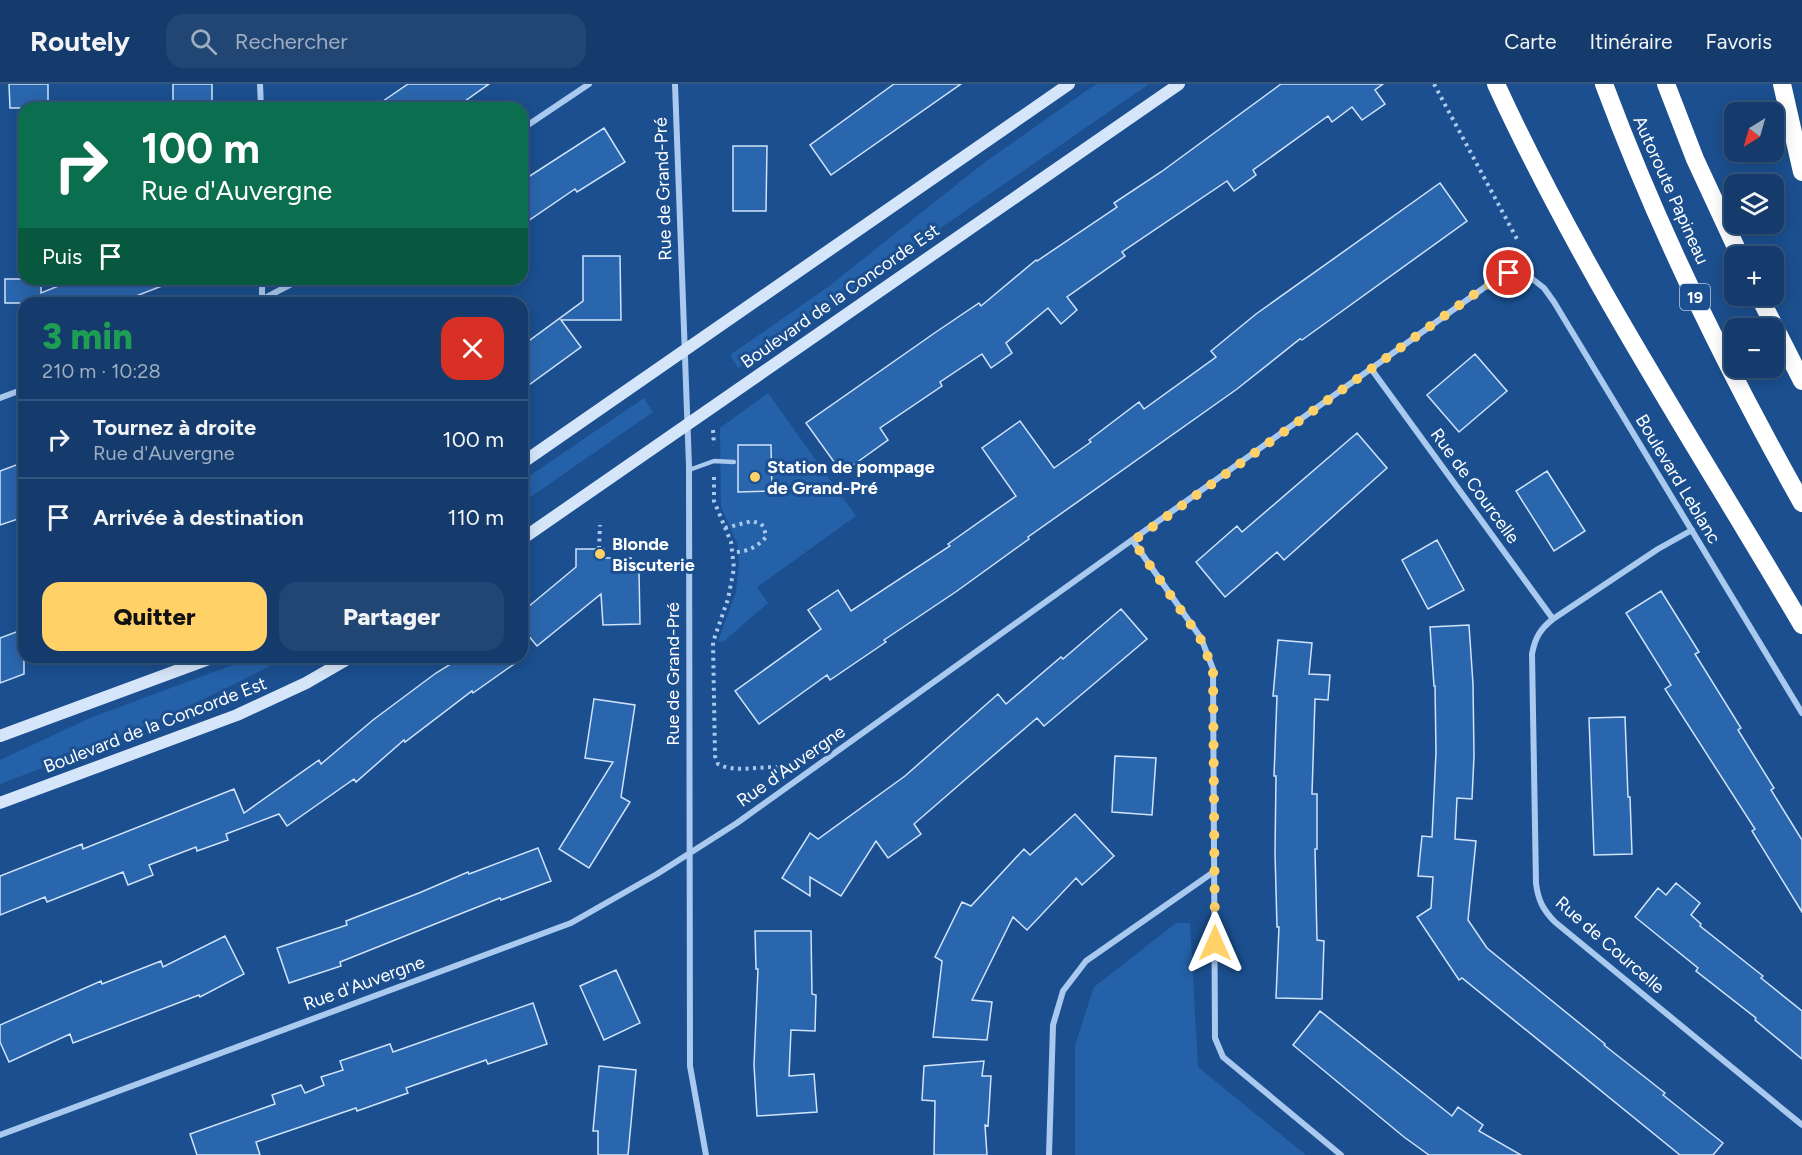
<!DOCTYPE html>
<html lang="fr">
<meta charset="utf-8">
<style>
:root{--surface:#143b6b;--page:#214673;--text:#f1f3f6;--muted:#9dadc1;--line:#33557e;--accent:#ffd166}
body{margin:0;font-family:Figtree,sans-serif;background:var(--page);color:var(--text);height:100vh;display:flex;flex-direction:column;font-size:22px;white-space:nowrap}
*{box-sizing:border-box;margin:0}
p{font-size:20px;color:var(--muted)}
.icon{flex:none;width:33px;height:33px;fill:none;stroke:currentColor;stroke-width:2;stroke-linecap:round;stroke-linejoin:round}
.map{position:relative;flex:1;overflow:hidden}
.panel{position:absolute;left:18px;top:213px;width:510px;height:366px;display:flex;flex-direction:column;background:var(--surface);border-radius:18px;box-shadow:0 3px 15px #0003,0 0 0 2px var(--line)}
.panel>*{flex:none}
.hud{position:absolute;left:18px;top:18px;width:510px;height:183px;border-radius:18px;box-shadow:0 3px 15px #0003,0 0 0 2px var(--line);background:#0b6e4f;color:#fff;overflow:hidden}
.needle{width:39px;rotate:217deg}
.controls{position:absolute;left:1724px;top:18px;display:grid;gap:12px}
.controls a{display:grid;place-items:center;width:60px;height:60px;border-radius:12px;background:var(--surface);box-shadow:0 3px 15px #0003,0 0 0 2px var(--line);font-size:30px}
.pin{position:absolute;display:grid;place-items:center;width:51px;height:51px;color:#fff;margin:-26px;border:3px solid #fff;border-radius:50%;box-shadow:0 2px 6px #0007}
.me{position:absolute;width:66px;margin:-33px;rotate:0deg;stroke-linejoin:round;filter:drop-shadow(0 0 4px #0008)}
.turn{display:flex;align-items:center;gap:21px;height:126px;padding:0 24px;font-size:27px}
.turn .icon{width:78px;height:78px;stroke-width:2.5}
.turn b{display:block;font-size:42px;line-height:51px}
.then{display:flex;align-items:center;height:57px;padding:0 24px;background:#0003;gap:12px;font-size:22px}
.round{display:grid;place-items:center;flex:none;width:63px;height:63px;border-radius:18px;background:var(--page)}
.summary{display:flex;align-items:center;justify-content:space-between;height:102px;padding:0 24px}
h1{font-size:36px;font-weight:800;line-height:45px;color:#1e9e55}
.cta{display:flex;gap:12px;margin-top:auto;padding:12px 24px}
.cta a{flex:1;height:69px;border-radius:18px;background:var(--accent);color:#111;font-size:24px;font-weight:800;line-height:69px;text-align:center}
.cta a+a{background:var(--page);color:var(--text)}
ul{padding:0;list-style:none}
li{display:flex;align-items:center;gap:18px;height:78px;padding:0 24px;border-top:2px solid var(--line)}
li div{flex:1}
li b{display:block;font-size:22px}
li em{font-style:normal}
header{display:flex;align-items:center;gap:36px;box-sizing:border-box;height:84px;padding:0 30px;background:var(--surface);border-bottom:2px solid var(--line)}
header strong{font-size:28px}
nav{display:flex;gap:33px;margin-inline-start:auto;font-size:21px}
.search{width:420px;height:54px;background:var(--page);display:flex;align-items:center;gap:15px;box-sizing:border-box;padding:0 21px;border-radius:18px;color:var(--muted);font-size:22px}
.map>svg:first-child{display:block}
.green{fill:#2461a8}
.building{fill:#2a66ad;stroke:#cfe3fa;stroke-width:1.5}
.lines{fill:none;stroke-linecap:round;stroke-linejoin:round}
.path{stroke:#a9c9ee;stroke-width:4;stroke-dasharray:3 4.5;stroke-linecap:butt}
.lane{stroke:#a9c9ee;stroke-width:4.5}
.street{stroke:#a9c9ee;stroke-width:6}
.secondary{stroke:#d6e6fa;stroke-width:12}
.highway{stroke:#fff;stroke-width:18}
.route{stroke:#ffd166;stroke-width:10;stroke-dasharray:0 18}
.poi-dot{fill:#ffd166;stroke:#1b4f8f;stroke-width:2}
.labels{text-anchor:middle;stroke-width:6;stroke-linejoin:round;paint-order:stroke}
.shield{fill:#1b4f8f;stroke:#bbcadd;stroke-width:1.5}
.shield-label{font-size:16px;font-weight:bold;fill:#fff}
.street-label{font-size:18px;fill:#fff;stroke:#1b4f8f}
.poi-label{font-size:18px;font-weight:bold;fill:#fff;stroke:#1b4f8f;text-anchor:start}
</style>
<header>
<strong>Routely</strong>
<div class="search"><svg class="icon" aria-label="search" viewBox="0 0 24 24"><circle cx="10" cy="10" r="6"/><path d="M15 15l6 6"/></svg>Rechercher</div>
<nav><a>Carte</a><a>Itinéraire</a><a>Favoris</a></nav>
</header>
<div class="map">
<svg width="1802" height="1071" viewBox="0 0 1802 1071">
<rect width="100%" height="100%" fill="#1b4f8f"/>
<path class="green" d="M1096 0H1149L738 284 730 271 828 203 985 78Z
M768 309 856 432 757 503 768 519 723 558 718 557 736 508 739 479 737 459 721 423 720 344Z
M644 314 653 328 522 419V397Z
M254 573H287C196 622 96 664 0 700V676L90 634Z
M1176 839H1190L1198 983 1306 1071H1075V961L1094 903Z"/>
<path class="building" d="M9 0H48V24H10Z
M173 0H212V24H173Z
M408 0H489L455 24H373Z
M894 0H961L831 91 810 61Z
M1281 0H1383L1375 6 1385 20 1362 36 1352 23 1332 38 1328 32 1253 86 1256 91 1234 107 1227 97 1122 168 1125 172 1067 213 1077 226 1061 240 1048 224 1006 259 1012 269 991 284 982 270 940 298 942 302 880 344 888 356 842 389 806 339 936 248 979 219 981 222 1036 176 1037 177 1117 123 1114 119 1161 88Z
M604 44 625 78 577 108 575 105 522 141V97Z
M733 62H767L766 127H733Z
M1440 99 1467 137 1302 256 1300 255 1237 305 1028 453 1029 455 957 507 884 556 886 558 830 596 827 591 759 640 735 607 821 545 808 526 838 506 851 527 950 462 948 460 1016 412 982 364 1020 337 1054 384 1091 358 1089 356 1139 318 1144 325 1216 273 1211 267 1256 230Z
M583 172H620L621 236H561L581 263 522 306V262L583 217Z
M5 195H41V209L76 195H175V197L118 219H5Z
M1475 270 1507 307 1459 348 1427 311Z
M1357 349 1387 384 1284 476 1277 468 1225 513 1196 478 1237 442 1242 448Z
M738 361H771L772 407 738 408Z
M24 378V433L0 441V387Z
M1547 387 1585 447 1554 467 1516 407Z
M1437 456 1464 506 1428 525 1402 476Z
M576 465H604L605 474H631V487H639L640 540 603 541 601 510 537 562 522 544V528L576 483Z
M1661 507 1699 568 1695 570 1741 644 1738 646 1774 704 1771 706 1802 756V828L1752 747 1755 745 1665 605 1671 601 1626 529Z
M1121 525 1147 555 1044 642 1037 634 967 694 914 740 921 750 888 774 876 757 841 812 810 793V812L782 794 810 749 818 755 905 692 998 610 1006 620 1061 573 1063 575Z
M1469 541 1473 600 1474 672 1472 715 1457 714 1455 755 1476 757 1468 836 1487 864 1605 960 1604 961 1665 1009 1663 1011 1723 1059 1713 1071H1680L1462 894 1459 896 1417 833 1431 824 1433 793 1418 792 1422 752 1432 753 1436 668 1435 602H1434L1430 543Z
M24 545V590L0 599V554Z
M1278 556 1312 559 1309 590 1330 591 1328 616 1315 615 1312 710H1317V765H1315L1317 856 1324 857 1322 915 1276 914 1279 843H1277L1275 769 1276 692H1274L1277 612H1273Z
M462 573H524L473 609 472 607 405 658 404 656 356 698 354 695 287 742 279 730 226 750 228 756 197 767 196 763 149 781 153 791 128 801 123 788 47 818 45 813 0 831V792L82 760 83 765 234 705 244 729 319 676 321 680 373 636 436 589Z
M594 615 635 621 621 713 630 718 589 784 559 765 613 678 585 674Z
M1625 633 1628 713H1630L1632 770 1594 771 1589 634Z
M1115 672 1156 674 1152 731 1112 728Z
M1075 730 1114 772 1082 801 1076 794 1027 846 1013 833 972 916 992 918 987 956 933 953 942 877 935 873 962 818 971 822 1024 765 1030 771Z
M538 764 551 797 501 816 500 814 340 878 341 882 289 899 277 864 347 841 346 837 419 809 468 788 469 790Z
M1676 799 1700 819 1691 831 1701 840 1700 842 1763 892 1761 894 1802 927V975L1755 936 1756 934 1696 887 1698 884 1635 833 1658 804 1666 811Z
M755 847H811L812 910 816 911 815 947 791 946 789 992 814 990 817 1028 757 1032 754 981 758 885H756Z
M225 852 244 890 200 913 199 911 73 959 70 950 9 978 0 958V941L101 897 102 900 161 877 163 883Z
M616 886 640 939 604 956 580 902Z
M533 919 547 960 488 980 486 976 406 1004 408 1009 357 1027 356 1024 256 1058 260 1071H197L190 1050 275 1020 272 1011 301 1001 305 1009 324 1001 321 993 343 986 340 977 390 960 393 968Z
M1320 927 1452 1032 1458 1023 1483 1041 1479 1047 1521 1071H1429L1404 1053 1293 961Z
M984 977 982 992H991L988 1042 985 1041 987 1071H934L935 1017 922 1016 924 982Z
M599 982 636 986 628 1071H598V1047H593Z"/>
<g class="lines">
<path class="path" d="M1434 0 1517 155
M713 346 714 361
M714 393V417L731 458 734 484 728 515 713 558 715 672 718 680C739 691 764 679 786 685
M725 444 752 437 761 440 764 443 766 453C757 463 747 468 734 468
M599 465 600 441"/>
<path class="lane" d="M689 386 714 377 734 378"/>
<path class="street" d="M260 0 261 24
M675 0 689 382 690 982 706 1071
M522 45 589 0
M262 195V218
M255 219 301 195
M1372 286 1553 535
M0 314 24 305
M1692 446 1658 465 1553 535C1540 545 1535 554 1532 570L1536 799C1538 816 1543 826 1555 838L1802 1041
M1133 457 1201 554 1213 585 1215 954 1223 973 1341 1071
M0 1051 571 839 657 790 737 739 1499 193 1518 188 1526 190 1544 204 1554 218 1802 629
M1049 1071 1053 941 1063 907 1086 877 1215 787"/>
<path class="secondary" d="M522 379 1069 0
M522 455 1179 0
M0 652 214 573
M0 719 237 631 306 599 351 573"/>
<path class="highway" d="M1496 0C1582 188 1697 362 1802 541
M1604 0C1658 145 1726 284 1802 419
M1666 0 1695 75 1740 172
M1782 0 1802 88
M1759 212 1802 297"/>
</g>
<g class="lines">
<path class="route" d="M1215 859 1213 585 1200 554 1133 457 1483 204 1509 189"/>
</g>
<g class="poi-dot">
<circle cx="755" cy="393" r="6"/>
<circle cx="600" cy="470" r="6"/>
</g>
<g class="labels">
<rect class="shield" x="1680" y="200" width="30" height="26" rx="4.5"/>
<g class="shield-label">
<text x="1695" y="219">19</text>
</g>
<g class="street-label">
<text transform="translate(663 105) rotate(-92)" y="6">Rue de Grand-Pré</text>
<text transform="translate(1671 106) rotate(66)" y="6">Autoroute Papineau</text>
<text transform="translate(840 212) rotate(-35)" y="6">Boulevard de la Concorde Est</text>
<text transform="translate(1678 395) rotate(59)" y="6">Boulevard Leblanc</text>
<text transform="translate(1475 402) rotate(54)" y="6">Rue de Courcelle</text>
<text transform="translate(673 590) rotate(-90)" y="6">Rue de Grand-Pré</text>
<text transform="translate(155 641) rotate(-21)" y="6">Boulevard de la Concorde Est</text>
<text transform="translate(791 682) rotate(-35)" y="6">Rue d'Auvergne</text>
<text transform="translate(1610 861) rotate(41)" y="6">Rue de Courcelle</text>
<text transform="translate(364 899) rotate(-20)" y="6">Rue d'Auvergne</text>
</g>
<g class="poi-label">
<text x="767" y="389">Station de pompage<tspan x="767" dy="21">de Grand-Pré</tspan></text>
<text x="612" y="466">Blonde<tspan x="612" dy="21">Biscuterie</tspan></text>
</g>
</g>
</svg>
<div class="controls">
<a><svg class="needle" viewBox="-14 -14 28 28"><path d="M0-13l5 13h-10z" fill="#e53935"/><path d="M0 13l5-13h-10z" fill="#9dadc1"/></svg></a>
<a><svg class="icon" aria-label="layers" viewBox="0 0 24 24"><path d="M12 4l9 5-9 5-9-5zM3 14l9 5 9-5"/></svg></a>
<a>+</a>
<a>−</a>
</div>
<div class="pin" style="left:1509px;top:189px;background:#d93025"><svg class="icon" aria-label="arrive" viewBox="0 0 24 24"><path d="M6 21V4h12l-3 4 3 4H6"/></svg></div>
<svg class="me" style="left:1215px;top:859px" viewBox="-20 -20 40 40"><path d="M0-17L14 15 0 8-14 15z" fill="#ffd166" stroke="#fff" stroke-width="4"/></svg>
<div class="hud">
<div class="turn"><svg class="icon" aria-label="right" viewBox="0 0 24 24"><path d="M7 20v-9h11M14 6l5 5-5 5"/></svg><div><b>100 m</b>Rue d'Auvergne</div></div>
<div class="then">Puis<svg class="icon" aria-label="arrive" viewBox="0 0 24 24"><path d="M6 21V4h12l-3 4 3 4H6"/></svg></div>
</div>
<section class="panel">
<div class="summary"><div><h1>3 min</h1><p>210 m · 10:28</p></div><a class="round" style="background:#d93025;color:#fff"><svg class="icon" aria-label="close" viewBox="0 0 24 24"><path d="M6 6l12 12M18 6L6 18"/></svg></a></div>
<ul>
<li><svg class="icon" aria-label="right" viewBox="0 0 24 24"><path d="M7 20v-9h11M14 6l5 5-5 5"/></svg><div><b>Tournez à droite</b><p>Rue d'Auvergne</p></div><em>100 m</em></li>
<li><svg class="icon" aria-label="arrive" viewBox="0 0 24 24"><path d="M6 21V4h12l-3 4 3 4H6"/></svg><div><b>Arrivée à destination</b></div><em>110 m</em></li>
</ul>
<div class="cta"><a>Quitter</a><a>Partager</a></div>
</section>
</div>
